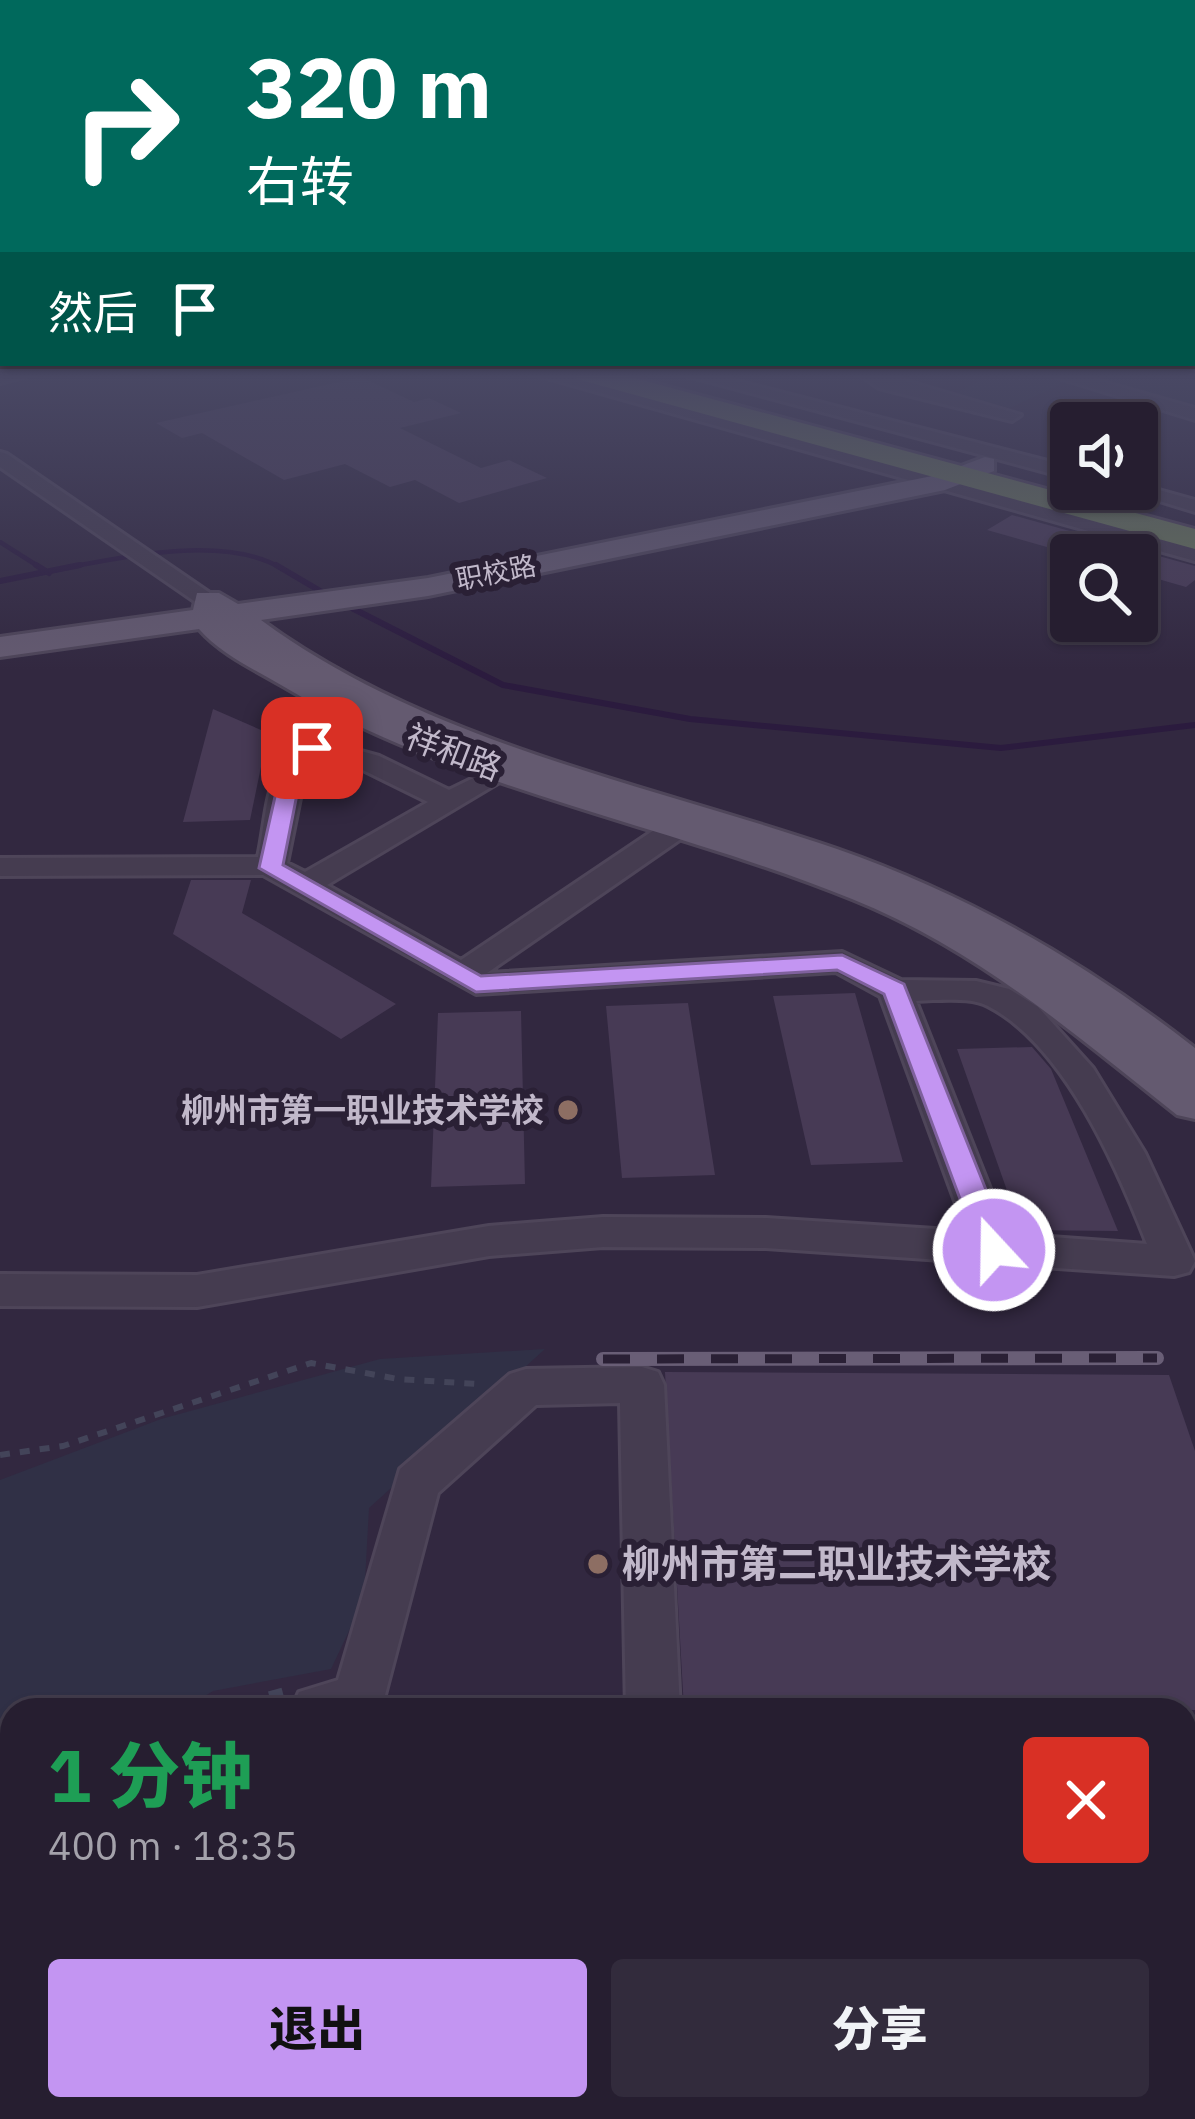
<!DOCTYPE html>
<html lang="zh">
<meta charset="utf-8">
<style>
:root{--surface:#261e30;--page:#322b3c;--text:#f1f3f6;--muted:#a4a2ab;--line:#423c4c;--accent:#c395f2}
body{margin:0;font-family:"IBM Plex Sans","Noto Sans SC",sans-serif;background:var(--page);color:var(--text);height:100vh;display:flex;flex-direction:column;font-size:45px;white-space:nowrap}
*{box-sizing:border-box;margin:0}
p{font-size:39px;color:var(--muted)}
.icon{flex:none;width:66px;height:66px;fill:none;stroke:currentColor;stroke-width:2;stroke-linecap:round;stroke-linejoin:round}
.map{position:relative;flex:1;overflow:hidden}
.details{position:absolute;left:0px;top:1698px;width:1197px;height:423px;display:flex;flex-direction:column;background:var(--surface);border-radius:36px 36px 0 0;box-shadow:0 3px 9px #0004,0 0 0 3px var(--line)}
.details>*{flex:none}
.banner{position:absolute;left:0px;top:0px;width:1197px;height:366px;box-shadow:0 3px 9px #0004,0 0 0 3px var(--line);background:#00695c;color:#fff;overflow:hidden}
.tools{position:absolute;left:1050px;top:402px;display:grid;gap:24px}
.tools a{display:grid;place-items:center;width:108px;height:108px;border-radius:12px;background:var(--surface);box-shadow:0 3px 9px #0004,0 0 0 3px var(--line);font-size:60px}
.pin{position:absolute;display:grid;place-items:center;width:102px;height:102px;color:#fff;margin:-51px;border-radius:24px;box-shadow:0 6px 18px #0006}
.me{position:absolute;width:132px;margin:-66px;rotate:339deg;stroke-linejoin:round;filter:drop-shadow(0 0 9px #0008)}
.turn{display:flex;align-items:center;gap:42px;height:252px;padding:0 48px;font-size:54px}
.turn .icon{width:156px;height:156px;stroke-width:2.5}
.turn b{display:block;font-size:84px;line-height:102px}
.then{display:flex;align-items:center;height:114px;padding:0 48px;background:#0003;gap:24px;font-size:45px}
.round{display:grid;place-items:center;flex:none;width:126px;height:126px;border-radius:12px;background:var(--page)}
.headline{display:flex;align-items:center;justify-content:space-between;height:204px;padding:0 48px}
h1{font-size:72px;font-weight:800;line-height:90px;color:#1e9e55}
.button{display:flex;gap:24px;margin-top:auto;padding:24px 48px}
.button a{flex:1;height:138px;border-radius:12px;background:var(--accent);color:#111;font-size:48px;font-weight:800;line-height:138px;text-align:center}
.button a+a{background:var(--page);color:var(--text)}
.map>svg:first-child{display:block}
.green{fill:#303046}
.lines{fill:none;stroke-linecap:round;stroke-linejoin:round}
.stream-far1{stroke:#2b1b3e;stroke-width:4.5}
.stream{stroke:#2b1b3e;stroke-width:6}
.building{fill:#473a55}
.minor-casing{stroke:#4e4559;stroke-width:6}
.major-casing{stroke:#4e4559;stroke-width:6}
.highway-casing{stroke:#4d4357;stroke-width:6}
.path-far1{stroke:#434459;stroke-width:6;stroke-dasharray:10 10;stroke-linecap:butt}
.path{stroke:#434459;stroke-width:8;stroke-dasharray:14 14;stroke-linecap:butt}
.minor{fill:#453c50;fill-rule:evenodd}
.major{fill:#645a70;fill-rule:evenodd}
.highway{fill:#687559;fill-rule:evenodd}
.rail-casing{stroke:#695e76;stroke-width:14}
.rail{stroke:#2a2035;stroke-width:9;stroke-dasharray:27;stroke-linecap:butt}
.route{fill:#c395f2;stroke:#7f619d;stroke-width:3}
.education-dot{fill:#8d6e63;stroke:#2a2035;stroke-width:4.5}
.labels{text-anchor:middle;stroke-width:12;stroke-linejoin:round;paint-order:stroke}
.far-street-label{font-size:27px;fill:#c1b8ca;stroke:#2a2035}
.street-label{font-size:33px;fill:#c1b8ca;stroke:#2a2035}
.poi-label{font-size:33px;font-weight:bold;fill:#c1b8ca;stroke:#2a2035;text-anchor:end}
.near-poi-label{font-size:39px;font-weight:bold;fill:#c1b8ca;stroke:#2a2035;text-anchor:start}
</style>
<div class="map">
<svg width="1195" height="2119" viewBox="0 0 1195 2119">
<rect width="100%" height="100%" fill="#322840"/>
<path class="green" d="M996 373H1036L1067 381 1010 408 955 393Z
M1052 373H1195V414L1070 377Z
M545 1349 369 1508 364 1599 331 1669 213 1691 183 1710H12V1934L0 1945V1480L161 1419 380 1359Z"/>
<g class="lines">
<path class="stream-far1" d="M0 542 41 568
M65 568C126 556 225 535 281 568"/>
<path class="stream" d="M36 565 49 573
M276 565 327 595
M0 581 80 565
M340 602 503 685 690 719 1001 748 1195 725"/>
</g>
<path class="building" d="M361 377 414 402 429 398 461 413 400 428 481 468 509 460 547 478 459 503 415 480 390 487 345 464 284 480 202 433 182 438 156 423Z
M1012 515 1134 549 1133 555H1075L987 530Z
M1137 550 1195 566V580L1186 587 1137 573Z
M213 709 268 733 250 820 183 822Z
M191 880H251L242 913 396 1004 341 1039 173 934Z
M855 993 903 1162 811 1165 773 996Z
M688 1003 715 1175 622 1178 606 1006Z
M521 1011 525 1184 431 1187 438 1013Z
M1032 1047 1051 1069 1118 1231 1021 1230 957 1049Z
M665 1372 1169 1375 1195 1451V1710L684 1709Z"/>
<g class="lines">
<defs>
<path id="minor" d="M0 373H37L0 383Z
M530 373H559L917 466 1195 547V561Z
M677 373H706L1071 467V479Z
M857 373H879L1021 415 1012 421 879 388Z
M1043 373H1071L1195 408V420Z
M0 452 7 454 220 600 200 605 0 467Z
M1137 484 1195 500V512L1121 489H1137Z
M324 741 379 756 449 790 504 763 518 771 327 885 461 960 666 822H688L692 828 688 834 487 973 842 952 901 980 976 981 1009 989 1038 1007 1093 1068 1145 1153 1195 1261 1189 1272 1174 1276 766 1248 603 1247 489 1256 197 1307 0 1306V1274L197 1275 489 1226 603 1217 766 1218 966 1231 880 996 836 972 476 994 263 875 0 876V858L258 857C269 807 264 748 324 741ZM324 758 359 768 428 802 305 872 287 863 307 764ZM933 1000C950 1000 973 998 988 1006 1064 1045 1117 1167 1147 1244L1008 1234 916 1001Z
M642 1367 658 1372 664 1385 680 1710H626L620 1403 536 1405 438 1493 381 1710H291L299 1692 338 1680 400 1469 510 1374 526 1369Z
M1185 1754H1195V1808H1185Z
M12 2027V2091L0 2096V2032Z
M1185 2050H1195V2114L1173 2109H1185Z
M617 2109H681L678 2119H614Z"/>
<path id="major" d="M985 457 994 459V471L945 490 428 596 261 620C428 743 644 783 837 849 969 895 1085 962 1195 1048V1119L1177 1115C1073 1033 977 949 852 899 664 823 458 790 281 685 252 668 221 654 199 629L0 657V637L193 610 197 593H219L238 604 428 578 937 475Z"/>
<path id="highway" d="M573 373H616L1195 529V549L577 379Z"/>
</defs>
<use href="#minor" class="minor-casing"/>
<use href="#major" class="major-casing"/>
<use href="#highway" class="highway-casing"/>
<path class="path-far1" d="M0 1455 63 1446 311 1363 398 1379 478 1384"/>
<path class="path" d="M215 1710 285 1691
M143 2109 154 2117 606 2113"/>
<use href="#minor" class="minor"/>
<use href="#major" class="major"/>
<use href="#highway" class="highway"/>
<defs>
<path id="rail" d="M603 1359 1157 1358"/>
</defs>
<use href="#rail" class="rail-casing"/>
<use href="#rail" class="rail"/>
</g>
<linearGradient id="sky" x2="0" y2="1"><stop stop-color="#1c1623"/><stop offset="0.56" stop-color="#494864"/><stop offset="1" stop-color="#494864" stop-opacity="0"/></linearGradient>
<rect width="1195" height="670" fill="url(#sky)"/>
<path class="route" d="M312 742 322 748 303 764 283 865 481 976 842 955 904 984 1010 1250 1005 1258 994 1262 979 1250 884 994 837 970 476 992 259 868 283 761Z"/>
<g class="education-dot">
<circle cx="568" cy="1110" r="12"/>
<circle cx="598" cy="1564" r="12"/>
</g>
<g class="labels">
<g class="far-street-label">
<text transform="translate(496 573) rotate(-11)" y="9">职校路</text>
</g>
<g class="street-label">
<text transform="translate(454 752) rotate(21)" y="12">祥和路</text>
</g>
<g class="poi-label">
<text x="544" y="1122">柳州市第一职业技术学校</text>
</g>
<g class="near-poi-label">
<text x="622" y="1578">柳州市第二职业技术学校</text>
</g>
</g>
</svg>
<div class="tools">
<a><svg class="icon" aria-label="sound" viewBox="0 0 24 24"><path d="M4 9h4l5-4v14l-5-4H4zM17 9q2 3 0 6"/></svg></a>
<a><svg class="icon" aria-label="search" viewBox="0 0 24 24"><circle cx="10" cy="10" r="6"/><path d="M15 15l6 6"/></svg></a>
</div>
<div class="pin" style="left:312px;top:748px;background:#d93025"><svg class="icon" aria-label="arrive" viewBox="0 0 24 24"><path d="M6 21V4h12l-3 4 3 4H6"/></svg></div>
<svg class="me" style="left:994px;top:1250px" viewBox="-20 -20 40 40"><circle r="17" fill="#c395f2" stroke="#fff" stroke-width="3"/><path d="M0-11L8 9 0 5-8 9z" fill="#fff"/></svg>
<div class="banner">
<div class="turn"><svg class="icon" aria-label="right" viewBox="0 0 24 24"><path d="M7 20v-9h11M14 6l5 5-5 5"/></svg><div><b>320 m</b>右转</div></div>
<div class="then">然后<svg class="icon" aria-label="arrive" viewBox="0 0 24 24"><path d="M6 21V4h12l-3 4 3 4H6"/></svg></div>
</div>
<section class="details">
<div class="headline"><div><h1>1 分钟</h1><p>400 m · 18:35</p></div><a class="round" style="background:#d93025;color:#fff"><svg class="icon" aria-label="close" viewBox="0 0 24 24"><path d="M6 6l12 12M18 6L6 18"/></svg></a></div>
<div class="button"><a>退出</a><a>分享</a></div>
</section>
</div>
